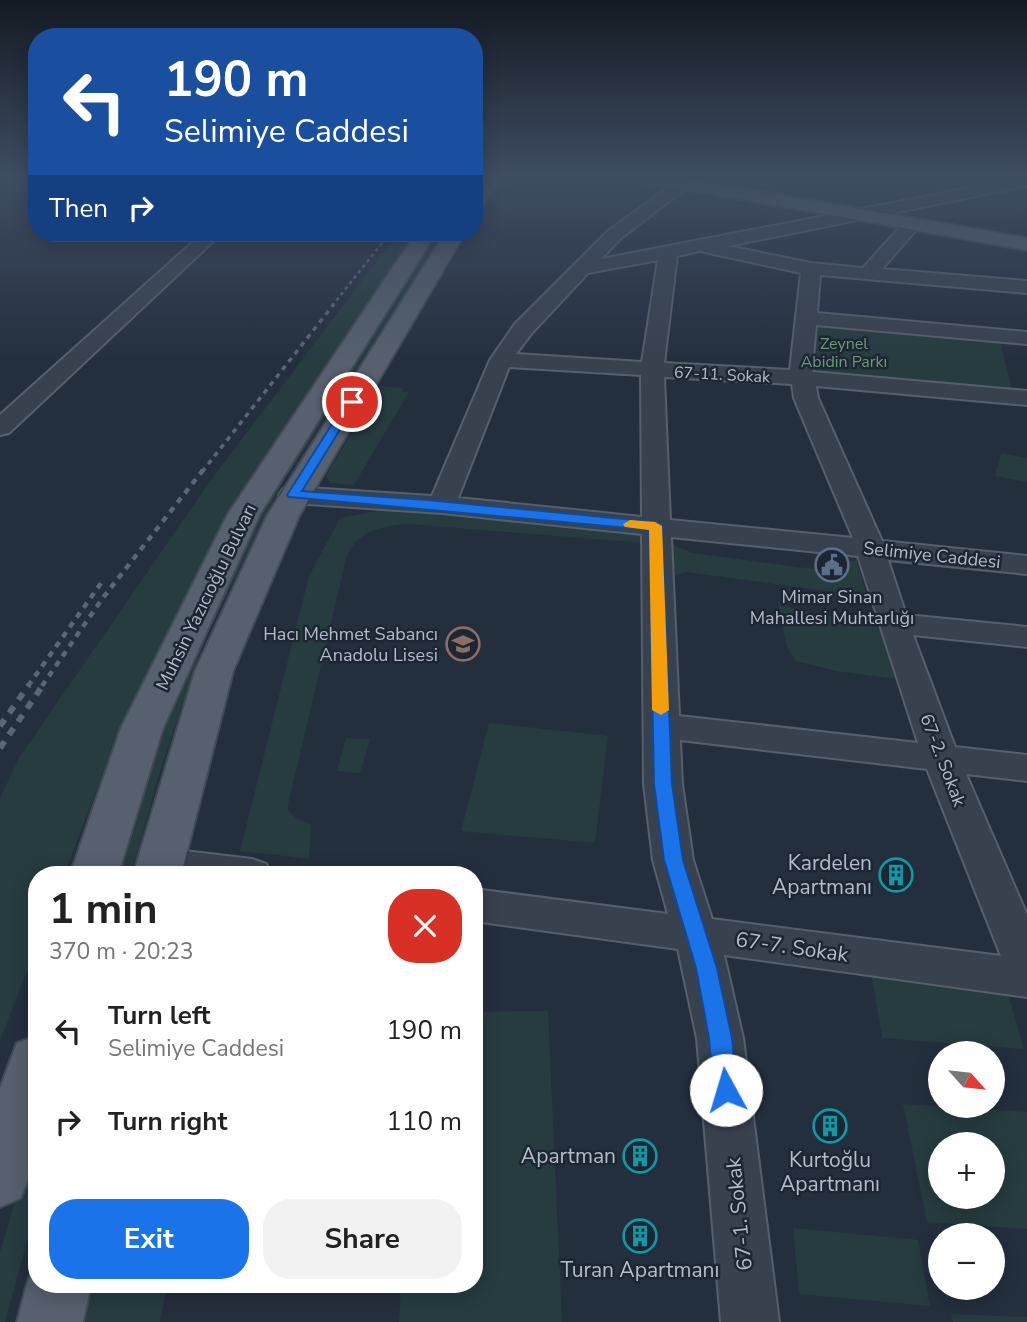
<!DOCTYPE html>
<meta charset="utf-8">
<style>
:root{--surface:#fff;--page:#f2f2f2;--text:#222;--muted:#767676;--accent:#1a73e8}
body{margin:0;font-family:"Nunito Sans",sans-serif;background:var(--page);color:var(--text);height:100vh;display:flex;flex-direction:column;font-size:26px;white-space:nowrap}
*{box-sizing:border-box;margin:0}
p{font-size:23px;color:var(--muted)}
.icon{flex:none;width:38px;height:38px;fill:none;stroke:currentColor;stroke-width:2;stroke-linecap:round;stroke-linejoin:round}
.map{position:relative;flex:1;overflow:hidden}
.panel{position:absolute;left:28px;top:866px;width:455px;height:427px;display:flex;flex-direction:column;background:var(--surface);border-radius:28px;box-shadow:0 4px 18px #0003}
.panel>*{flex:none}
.top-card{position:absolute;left:28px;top:28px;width:455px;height:214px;border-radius:28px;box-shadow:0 4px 18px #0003;background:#1a4fa0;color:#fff;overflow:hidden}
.needle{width:46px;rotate:117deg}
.buttons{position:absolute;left:928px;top:1041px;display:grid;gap:14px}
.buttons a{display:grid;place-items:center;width:77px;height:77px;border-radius:50%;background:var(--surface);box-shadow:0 4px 18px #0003;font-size:35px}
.pin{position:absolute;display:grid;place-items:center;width:60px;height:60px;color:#fff;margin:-30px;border:4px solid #fff;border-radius:50%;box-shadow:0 2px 7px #0007}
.me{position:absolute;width:77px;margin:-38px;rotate:354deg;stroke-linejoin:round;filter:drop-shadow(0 0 5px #0008)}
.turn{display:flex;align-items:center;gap:24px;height:147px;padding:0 21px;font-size:32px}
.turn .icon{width:91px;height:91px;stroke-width:2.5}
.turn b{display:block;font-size:49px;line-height:60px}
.then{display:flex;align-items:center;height:66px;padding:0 21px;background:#0003;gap:14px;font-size:26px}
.round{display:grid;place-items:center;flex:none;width:74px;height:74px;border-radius:28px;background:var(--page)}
.overview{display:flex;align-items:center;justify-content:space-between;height:119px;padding:0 21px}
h1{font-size:42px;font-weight:700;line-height:52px}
.action{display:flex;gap:14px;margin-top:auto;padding:14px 21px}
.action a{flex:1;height:80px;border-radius:28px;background:var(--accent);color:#fff;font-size:28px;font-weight:700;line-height:80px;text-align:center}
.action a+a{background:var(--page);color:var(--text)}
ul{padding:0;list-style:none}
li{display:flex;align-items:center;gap:21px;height:91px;padding:0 21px}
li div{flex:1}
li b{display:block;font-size:26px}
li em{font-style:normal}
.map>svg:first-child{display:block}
.green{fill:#263c3f;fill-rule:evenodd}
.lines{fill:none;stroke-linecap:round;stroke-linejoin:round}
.minor-casing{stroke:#565f6c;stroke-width:4}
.major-casing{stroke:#414a57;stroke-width:4}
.minor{fill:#38414e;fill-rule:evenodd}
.major{fill:#56606e;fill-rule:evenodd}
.rail-far3{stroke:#5a6575;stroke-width:2.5;stroke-dasharray:3.5 3.5;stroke-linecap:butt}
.rail-far2{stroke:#5a6575;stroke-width:3.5;stroke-dasharray:5 5;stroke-linecap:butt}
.rail-far1{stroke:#5a6575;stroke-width:4.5;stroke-dasharray:6 6;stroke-linecap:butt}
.rail{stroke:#5a6575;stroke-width:6;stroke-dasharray:8 8;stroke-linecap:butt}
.route{fill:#1a73e8;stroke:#114b97;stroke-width:2}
.slow{fill:#f59e0b}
.labels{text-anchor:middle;stroke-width:5;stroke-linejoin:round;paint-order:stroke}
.far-park-label{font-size:16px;fill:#6b9a76;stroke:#1d2633}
.far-street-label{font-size:16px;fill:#b4bcc9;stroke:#1d2633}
.street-label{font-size:18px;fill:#b4bcc9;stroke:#1d2633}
.poi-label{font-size:18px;fill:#b4bcc9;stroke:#1d2633}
.near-poi-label{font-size:21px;fill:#b4bcc9;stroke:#1d2633;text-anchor:end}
.near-street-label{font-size:21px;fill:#b4bcc9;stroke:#1d2633}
</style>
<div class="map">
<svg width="1027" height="1322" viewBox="0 0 1027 1322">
<rect width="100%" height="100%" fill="#242f3e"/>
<path class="green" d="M398 233H416L251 486 122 725 64 875H37V945L0 1041V798L19 758 211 480Z
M438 233H448L283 482 205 638 161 768 131 875H110L147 767 234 548Z
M817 325 1000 341 1013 393 812 375Z
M379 386 403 388 402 391 409 392 354 485 330 483 326 476Z
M1001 453 1027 458V482L995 476Z
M382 510 645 530 644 543 408 524C384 525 358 531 347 555L287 809 296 818 311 825 309 859 240 851 309 576 340 518Z
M665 541 692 553 829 571 845 573 844 560 857 561 868 601 848 594 687 572 663 579Z
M778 605 880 628 896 679 836 671 796 661 787 647Z
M489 723 608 736 595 843 461 831Z
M346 738 370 739 360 773 337 771Z
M871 972 1005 983 1024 1049 882 1038Z
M548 1011 562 1322H399L401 1285 474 1284V1012Z
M903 1104 1027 1112V1229L927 1222ZM940 1144H992V1197H940Z
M37 1128V1205L5 1322H0V1252Z
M793 1228 918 1240 930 1306 799 1294Z
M84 1285H167L160 1322H76Z
M951 1314 1027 1317V1322H953Z"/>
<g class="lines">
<defs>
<path id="minor" d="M1027 177V186L728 246 811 263 863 268 907 219 913 218 922 223 882 269 1027 281V293L820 275 817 313 1027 332V344L816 325 812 367 813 372 1027 391V405L816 386 818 398 882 541 1027 556V574L888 560 906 615 1027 627V647L913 635 955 747 1027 755V781L966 774 1027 915V997L724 955 743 1038 779 1322H721L697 1038 678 949 474 921V889L668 914 653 860 644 784 642 534 442 513 293 503 283 501 279 495 283 489 293 487 432 496 490 360 515 324 608 231 675 183 681 181 689 186 620 239 601 259ZM700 251 801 273 790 370 664 363 677 256ZM658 260 642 362 516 354 531 334 588 273ZM509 367 641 375 642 517 458 498ZM664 377 792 384 794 398 853 538 670 520ZM671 537 858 556 918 743 679 716ZM680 740 927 769 1001 956 712 919 693 860 682 784Z
M203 233H222L9 433 0 435V415Z
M160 848 252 859 266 864 272 875 146 874 140 863 146 852Z"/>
<path id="major" d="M484 177H502L481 207 474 209V189Z
M636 177H677L1027 238V250L645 182Z
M416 233H436L260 514 163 728 118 875H70L121 728 228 514Z
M445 233H465L299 516 233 671 181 875H133L195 671 267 516Z
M37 1036V1155L21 1198 0 1207V1088L17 1043Z
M36 1261 37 1284H91L83 1322H17L27 1284Z"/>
</defs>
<use href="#minor" class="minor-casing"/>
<use href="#major" class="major-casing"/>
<use href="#minor" class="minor"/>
<use href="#major" class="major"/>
<path class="rail-far3" d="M332 306 390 233"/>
<path class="rail-far2" d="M202 472 334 304"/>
<path class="rail-far1" d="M28 686 104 579
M42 686 102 599 203 470"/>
<path class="rail" d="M0 726 29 685
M0 748 43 685"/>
</g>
<linearGradient id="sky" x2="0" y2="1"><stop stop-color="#141a22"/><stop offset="0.49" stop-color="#3f4d63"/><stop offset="1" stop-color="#3f4d63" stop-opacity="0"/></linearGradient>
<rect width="1027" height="362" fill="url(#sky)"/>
<path class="route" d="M352 398 357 402 302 491 427 500 655 522 662 526 672 784 683 860 717 968 732 1038 737 1090 734 1098 726 1101 717 1098 714 1090 709 1038 696 968 664 860 654 784 649 530 289 497 287 495 346 402Z"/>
<path class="slow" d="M630 520 655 522 662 526 669 710 661 715 652 710 649 530 625 527 623 524Z"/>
<defs>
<symbol id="civic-ring" viewBox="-11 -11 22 22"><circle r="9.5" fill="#1d2633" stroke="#5c6f8a" stroke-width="1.5"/><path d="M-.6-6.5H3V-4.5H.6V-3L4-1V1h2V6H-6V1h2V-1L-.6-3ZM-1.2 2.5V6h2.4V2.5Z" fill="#5c6f8a"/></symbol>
<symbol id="school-ring" viewBox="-11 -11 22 22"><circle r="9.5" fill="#1d2633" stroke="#8d6e63" stroke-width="1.5"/><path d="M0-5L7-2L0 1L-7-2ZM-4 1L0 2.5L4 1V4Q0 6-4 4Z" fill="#8d6e63"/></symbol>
<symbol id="building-ring" viewBox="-11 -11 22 22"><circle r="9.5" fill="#1d2633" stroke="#0f9aa8" stroke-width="1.5"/><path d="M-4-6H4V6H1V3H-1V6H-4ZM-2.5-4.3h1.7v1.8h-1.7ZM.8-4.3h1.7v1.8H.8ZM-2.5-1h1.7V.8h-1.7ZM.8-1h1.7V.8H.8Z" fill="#0f9aa8"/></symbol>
</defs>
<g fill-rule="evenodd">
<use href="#civic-ring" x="813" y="546" width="38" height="38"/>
<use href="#school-ring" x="444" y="625" width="38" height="38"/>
<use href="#building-ring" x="877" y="856" width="38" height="38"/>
<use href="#building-ring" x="811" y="1107" width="38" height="38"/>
<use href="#building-ring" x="621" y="1137" width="38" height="38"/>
<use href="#building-ring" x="621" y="1217" width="38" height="38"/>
</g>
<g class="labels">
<g class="far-park-label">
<text x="844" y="349">Zeynel<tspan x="844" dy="18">Abidin Parkı</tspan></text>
</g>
<g class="far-street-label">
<text transform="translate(722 374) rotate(3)" y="6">67-11. Sokak</text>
</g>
<g class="street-label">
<text transform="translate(932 555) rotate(6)" y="6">Selimiye Caddesi</text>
<text transform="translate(206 597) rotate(-64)" y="6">Muhsin Yazıcıoğlu Bulvarı</text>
<text transform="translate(943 760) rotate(69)" y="6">67-2. Sokak</text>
</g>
<g class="poi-label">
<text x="832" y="603">Mimar Sinan<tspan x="832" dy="21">Mahallesi Muhtarlığı</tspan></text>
<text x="438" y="640" text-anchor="end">Hacı Mehmet Sabancı<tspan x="438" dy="21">Anadolu Lisesi</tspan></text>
</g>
<g class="near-poi-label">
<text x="872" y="870">Kardelen<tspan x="872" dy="24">Apartmanı</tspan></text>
<text x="616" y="1163">Apartman</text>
<text x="830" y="1167" text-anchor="middle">Kurtoğlu<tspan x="830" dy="24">Apartmanı</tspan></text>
<text x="640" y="1277" text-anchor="middle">Turan Apartmanı</text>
</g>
<g class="near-street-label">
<text transform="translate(792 947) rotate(8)" y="7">67-7. Sokak</text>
<text transform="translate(739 1214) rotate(-96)" y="7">67-1. Sokak</text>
</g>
</g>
</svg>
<div class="buttons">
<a><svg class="needle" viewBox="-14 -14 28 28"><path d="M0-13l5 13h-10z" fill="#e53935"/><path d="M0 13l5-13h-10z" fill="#767676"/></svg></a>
<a>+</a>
<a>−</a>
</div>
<div class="pin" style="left:352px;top:402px;background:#d93025"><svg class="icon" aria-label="arrive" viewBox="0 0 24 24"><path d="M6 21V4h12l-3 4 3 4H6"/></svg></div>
<svg class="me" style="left:726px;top:1090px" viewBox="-20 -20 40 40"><circle r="19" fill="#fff"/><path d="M0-13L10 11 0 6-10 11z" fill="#1a73e8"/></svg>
<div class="top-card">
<div class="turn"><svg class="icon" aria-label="left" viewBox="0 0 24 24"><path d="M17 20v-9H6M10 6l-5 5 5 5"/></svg><div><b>190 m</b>Selimiye Caddesi</div></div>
<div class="then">Then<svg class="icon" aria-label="right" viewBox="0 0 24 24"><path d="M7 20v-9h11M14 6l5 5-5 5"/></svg></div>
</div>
<section class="panel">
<div class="overview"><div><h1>1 min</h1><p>370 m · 20:23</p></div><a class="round" style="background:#d93025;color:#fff"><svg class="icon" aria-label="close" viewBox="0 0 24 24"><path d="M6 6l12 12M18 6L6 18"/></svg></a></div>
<ul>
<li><svg class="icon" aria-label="left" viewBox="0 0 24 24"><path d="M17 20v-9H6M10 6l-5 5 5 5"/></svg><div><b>Turn left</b><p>Selimiye Caddesi</p></div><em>190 m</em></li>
<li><svg class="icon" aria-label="right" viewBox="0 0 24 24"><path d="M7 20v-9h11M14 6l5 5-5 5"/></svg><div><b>Turn right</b></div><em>110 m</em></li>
</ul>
<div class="action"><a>Exit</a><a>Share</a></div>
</section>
</div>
